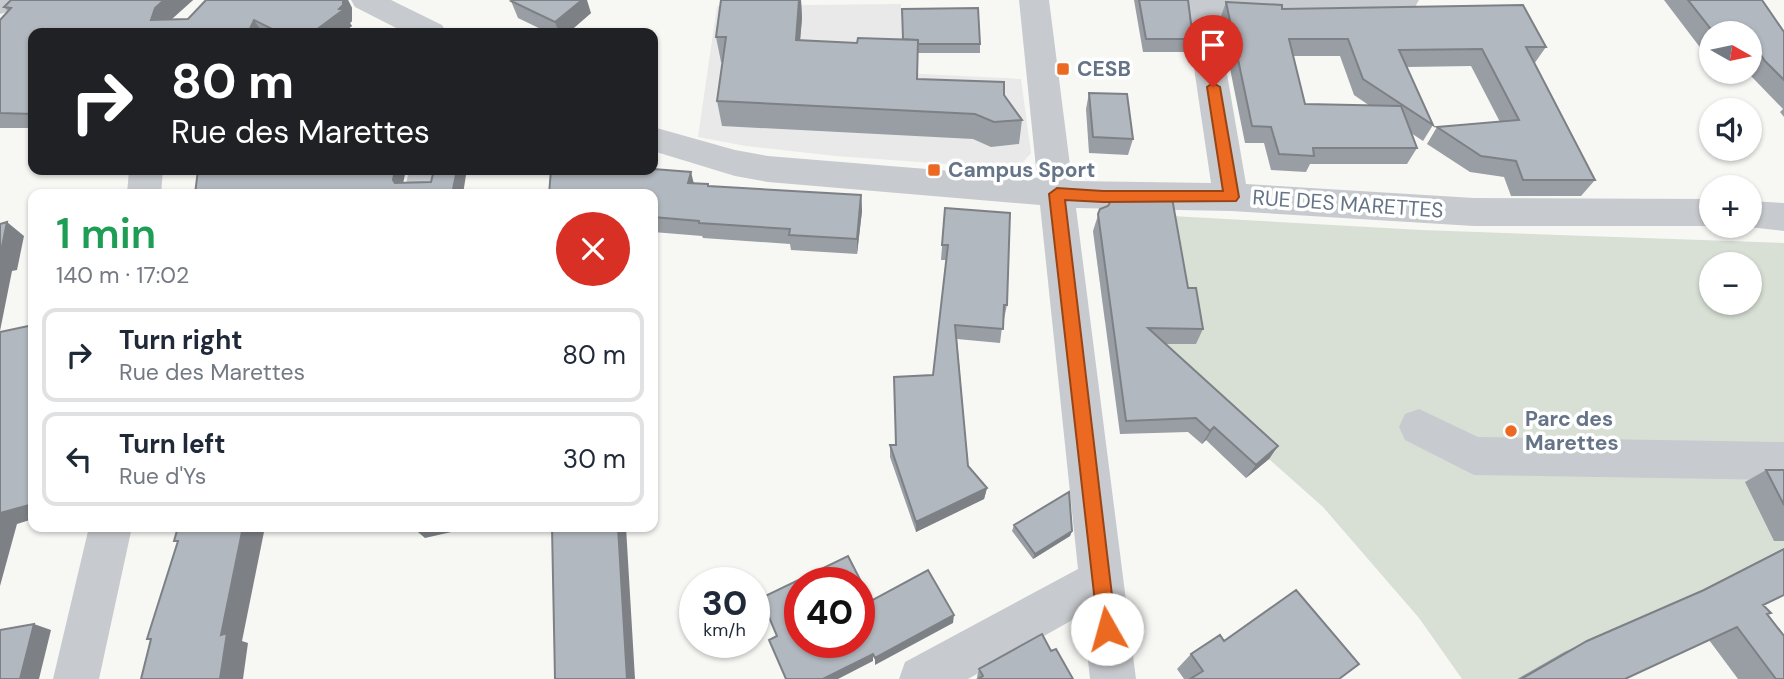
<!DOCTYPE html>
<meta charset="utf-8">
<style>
:root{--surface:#fff;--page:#f6f6f7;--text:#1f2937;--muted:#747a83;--line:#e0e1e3}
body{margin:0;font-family:"DM Sans",sans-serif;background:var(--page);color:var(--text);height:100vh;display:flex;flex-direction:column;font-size:26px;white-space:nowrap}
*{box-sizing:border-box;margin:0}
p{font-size:23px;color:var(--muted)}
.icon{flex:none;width:38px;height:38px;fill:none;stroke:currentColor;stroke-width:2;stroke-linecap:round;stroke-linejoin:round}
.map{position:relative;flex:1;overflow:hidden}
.drawer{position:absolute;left:28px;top:189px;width:630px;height:343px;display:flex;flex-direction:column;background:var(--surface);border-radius:14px;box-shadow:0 2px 5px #0004}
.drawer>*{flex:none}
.top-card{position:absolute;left:28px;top:28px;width:630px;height:147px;border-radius:14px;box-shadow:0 2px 5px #0004;background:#202124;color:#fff;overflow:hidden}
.needle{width:46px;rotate:99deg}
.fabs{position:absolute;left:1699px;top:21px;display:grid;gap:14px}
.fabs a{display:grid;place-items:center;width:63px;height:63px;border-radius:50%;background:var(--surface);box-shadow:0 2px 5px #0004;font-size:35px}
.speed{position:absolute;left:679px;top:567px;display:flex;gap:14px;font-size:35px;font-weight:700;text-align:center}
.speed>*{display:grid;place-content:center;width:91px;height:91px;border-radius:50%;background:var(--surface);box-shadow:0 2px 5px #0004;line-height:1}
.speed small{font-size:18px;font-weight:400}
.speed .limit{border:10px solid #d22;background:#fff;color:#111}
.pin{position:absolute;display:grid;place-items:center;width:60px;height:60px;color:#fff;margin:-72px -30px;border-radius:50% 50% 50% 0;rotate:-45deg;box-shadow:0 0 7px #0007}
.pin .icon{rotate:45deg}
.me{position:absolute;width:77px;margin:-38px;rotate:353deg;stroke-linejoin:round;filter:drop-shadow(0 0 5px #0008)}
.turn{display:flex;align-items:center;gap:24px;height:147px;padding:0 28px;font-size:32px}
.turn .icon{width:91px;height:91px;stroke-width:2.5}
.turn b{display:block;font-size:49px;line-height:60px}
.round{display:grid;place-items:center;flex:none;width:74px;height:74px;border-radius:37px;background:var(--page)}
.head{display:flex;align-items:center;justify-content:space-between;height:119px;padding:0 28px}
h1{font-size:42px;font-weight:600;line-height:52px;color:#1e9e55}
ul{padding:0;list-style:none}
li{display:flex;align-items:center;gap:21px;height:94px;margin:0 14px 10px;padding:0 14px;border:4px solid var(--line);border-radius:14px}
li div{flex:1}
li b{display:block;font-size:26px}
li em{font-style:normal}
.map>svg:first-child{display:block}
.built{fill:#e8e9e8}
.green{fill:#d8e0d5;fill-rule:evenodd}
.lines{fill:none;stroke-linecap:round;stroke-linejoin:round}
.minor{fill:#c7cace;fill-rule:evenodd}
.wall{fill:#999ea4;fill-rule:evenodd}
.shaded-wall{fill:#7d8186}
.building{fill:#b2b8bf;stroke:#7d8186;stroke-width:2;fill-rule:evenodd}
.route{fill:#eb6921;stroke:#994415;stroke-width:2}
.poi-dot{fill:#eb6921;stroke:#fff;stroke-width:2.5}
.labels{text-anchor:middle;stroke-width:7;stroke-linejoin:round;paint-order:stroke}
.poi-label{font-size:21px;font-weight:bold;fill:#657487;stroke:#fff;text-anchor:start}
.street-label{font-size:21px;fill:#657487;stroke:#fff}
</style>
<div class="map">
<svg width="1784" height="679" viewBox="0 0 1784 679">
<rect width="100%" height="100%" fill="#f7f8f4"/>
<path class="built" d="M901 4 903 73 1021 79 1031 153 1017 169 836 156 746 146 698 137 717 6Z"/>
<path class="green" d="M1172 216 1422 230 1784 243V557L1564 652 1517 679H1462L1419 618 1323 507 1114 322H1105L1093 231ZM1712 264H1750V303H1712Z"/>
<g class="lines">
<path class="minor" d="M0 0H18L11 11 0 14Z
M351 0H391L442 25 447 33H406L355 7Z
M1019 0H1049L1072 181 1211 183 1184 0H1419L1415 7 1367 19 1217 16 1246 184 1474 198 1712 199V226H1715H1474L1231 211 1076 208 1136 679H1090L1083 614 968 679H899L905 662 1078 569 1040 205 768 182 735 176 653 151V127L735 150 768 156 1037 178Z
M129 170H163L161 194H127Z
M409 170H443L438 194H404Z
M1750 201 1784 203V231L1740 226H1750Z
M1419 409 1478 437 1784 442V480L1474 475 1405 440 1399 427 1405 414Z
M89 527H132L99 679H53Z"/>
</g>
<path class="wall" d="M193 0 171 20 188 19 206 0H348L352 8V21L350 23 352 26 342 33H33V128H0V21L8 11 4 7Z
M721 0H801L802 18 800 40 857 43 980 44V53H918L917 79 1004 95 1022 120 1019 144 991 147 973 139 722 126 717 101 723 62H721L716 37Z
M1134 0H1188L1193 39 1189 52H1143Z
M1664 0H1762L1784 32V117L1780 112 1783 109 1751 76 1748 72H1750V33H1712V50H1702Z
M511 1 591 13 568 33H549L518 18Z
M1226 2 1546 47 1534 64 1595 180 1581 196H1511L1504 177 1470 172 1427 144 1437 127 1500 122 1471 66 1407 67 1433 125 1423 141 1411 133 1417 148 1407 164H1310L1306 172 1271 170 1264 143H1245L1220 19ZM1293 56H1340L1354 95 1370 106 1305 104Z
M1089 93 1133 139 1128 155 1089 153 1086 109Z
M693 183 708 184 709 186 861 195 862 211 857 254 791 250 790 244 703 238 702 236 653 232V194Z
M945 208 1007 305 1004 319H1003L1000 343 957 339 968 466 987 488 984 499 916 532 890 457V445H896L894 377 933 375 946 260H941Z
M1100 209 1188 288 1203 329 1196 344H1165L1278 446 1269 459 1246 478 1206 440 1202 444 1188 432 1120 434 1093 231Z
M1766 470H1784V541H1774L1745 482Z
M1014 525 1072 531 1070 536 1033 559 1012 531Z
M1784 548V595L1763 605 1767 614 1784 679H1738L1709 640 1625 679H1517L1564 652 1683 600Z
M1224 641 1339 679H1184L1177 669 1191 654Z
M1051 651 978 679 977 677 979 669Z"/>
<path class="shaded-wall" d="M164 0H193L167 23 151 20 155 8Z
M343 0H348L352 8V21L350 23 352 26 342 33H312L339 9Z
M582 0H587L591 13 568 33H559L555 22Z
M799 0H801L802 18 798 65 796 40Z
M254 20 263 33H248Z
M395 170H406L401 193 393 180Z
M457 170H473L472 172 466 175 463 194H452Z
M691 172 695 188 688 183Z
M861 195 862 211 857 254V239Z
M7 222 24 236 17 270 12 271 0 331V256Z
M1214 427 1206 440 1202 444 1210 431Z
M1278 446 1269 459 1246 478 1256 465Z
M987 488 984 499 916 532V522Z
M33 504V519L17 524 0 586V513Z
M243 527H265L242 641 248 643 243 679H220L221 635Z
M412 527H469V528L425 538Z
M618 527H626L635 679H627Z
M1072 531 1070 536 1033 559 1035 554Z
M954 615 953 623 875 665V658Z
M34 624 51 630 39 679H20Z
M873 654V661L838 679H823Z"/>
<path class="building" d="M11 0H164L155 8 151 20 188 19 206 0H343V5L339 9 343 10 312 33H280L254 20 248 33H33V114L0 113V20L11 8 4 7Z
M513 0H582L555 22 511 1Z
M721 0H799L796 40 857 43 858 38 918 40 917 79 1004 82V95L1022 120 994 122 975 114 717 101 726 37H716Z
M1139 0H1188L1193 39H1146Z
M1688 0H1762L1784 32V80L1765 61 1750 39V33H1714Z
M1226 2 1282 5V9L1523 5 1546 47H1526L1595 180H1523L1516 161 1481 156 1437 127 1519 120 1482 49 1399 50 1433 125 1363 79 1348 39H1289L1305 104 1401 106 1417 148H1313L1314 156 1279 154 1271 127 1252 126Z
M978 8 980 44H918V40L903 39 902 9Z
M1089 93 1127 94 1133 139 1093 137Z
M653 169 691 172 688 183 708 184V186L861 195 857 239 789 235 790 229 699 223V221L653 217V194H549L551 170Z
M198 170H395L393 180 395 183 431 182 434 170H457L452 194H195Z
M1115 194 1172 198 1188 288H1196L1203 329 1148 328 1278 446 1256 465 1214 427 1210 431 1196 418 1126 421 1098 214 1100 209 1108 206Z
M945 208 1010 213 1007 305H1004L1003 329 955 325 968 466 987 488 916 522 890 445H896L894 377 933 375 948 245H942Z
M7 222 0 256V224Z
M33 325V504L0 513V332Z
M1766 470H1784V505Z
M1069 492 1072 531 1035 554 1014 525Z
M178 527H243L221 635 227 633 220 679H141L151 639H147L178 541H174Z
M552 527H618L627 679H555Z
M1784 549V595L1763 605 1771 613 1767 614 1784 636V679H1776L1737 627 1625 679H1521L1587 641 1704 590Z
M848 556 871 601 928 570 954 615 875 658 873 654 823 679H786L769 640 777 636 761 598ZM800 583H859V642H800Z
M1296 590 1359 664 1339 679H1190L1203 671 1191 654 1220 635 1224 641Z
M34 624 20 679H0V630Z
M1042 634 1051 651 1056 649 1073 679H978L983 676 979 669Z"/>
<path class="route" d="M1213 83 1220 87 1239 197 1236 201 1103 202 1065 200 1116 629 1114 636 1107 639 1100 636 1098 629 1049 194 1057 188 1103 191H1223L1207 87Z"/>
<g class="poi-dot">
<rect x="1056" y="62" width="14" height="14" rx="3.5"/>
<rect x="927" y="163" width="14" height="14" rx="3.5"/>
<circle cx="1511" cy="431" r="7"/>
</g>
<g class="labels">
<g class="poi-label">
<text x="1077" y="76">CESB</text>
<text x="948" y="177">Campus Sport</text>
<text x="1525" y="426">Parc des<tspan x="1525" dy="24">Marettes</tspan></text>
</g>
<g class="street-label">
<text transform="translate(1348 204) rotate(4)" y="7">RUE DES MARETTES</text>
</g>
</g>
</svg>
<div class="fabs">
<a><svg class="needle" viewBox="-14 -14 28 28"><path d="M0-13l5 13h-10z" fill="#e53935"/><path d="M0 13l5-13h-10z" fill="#747a83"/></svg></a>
<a><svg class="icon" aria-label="sound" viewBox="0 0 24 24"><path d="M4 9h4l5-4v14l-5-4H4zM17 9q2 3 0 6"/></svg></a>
<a>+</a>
<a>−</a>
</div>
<div class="speed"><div>30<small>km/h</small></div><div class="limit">40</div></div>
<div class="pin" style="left:1213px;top:87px;background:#d93025"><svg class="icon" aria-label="arrive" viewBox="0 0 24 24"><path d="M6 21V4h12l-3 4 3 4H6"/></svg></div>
<svg class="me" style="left:1107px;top:629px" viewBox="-20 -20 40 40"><circle r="19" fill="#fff"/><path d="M0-13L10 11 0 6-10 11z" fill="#eb6921"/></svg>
<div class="top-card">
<div class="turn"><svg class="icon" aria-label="right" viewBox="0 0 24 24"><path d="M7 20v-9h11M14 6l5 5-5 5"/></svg><div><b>80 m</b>Rue des Marettes</div></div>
</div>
<section class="drawer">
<div class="head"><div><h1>1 min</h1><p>140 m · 17:02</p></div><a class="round" style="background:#d93025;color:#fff"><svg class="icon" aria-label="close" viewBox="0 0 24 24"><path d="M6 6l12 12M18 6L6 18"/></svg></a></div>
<ul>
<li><svg class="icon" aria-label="right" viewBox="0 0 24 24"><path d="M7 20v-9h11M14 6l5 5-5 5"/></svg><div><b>Turn right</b><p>Rue des Marettes</p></div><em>80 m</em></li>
<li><svg class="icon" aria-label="left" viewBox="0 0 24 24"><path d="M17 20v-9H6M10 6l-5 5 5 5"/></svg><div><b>Turn left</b><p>Rue d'Ys</p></div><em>30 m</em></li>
</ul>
</section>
</div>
